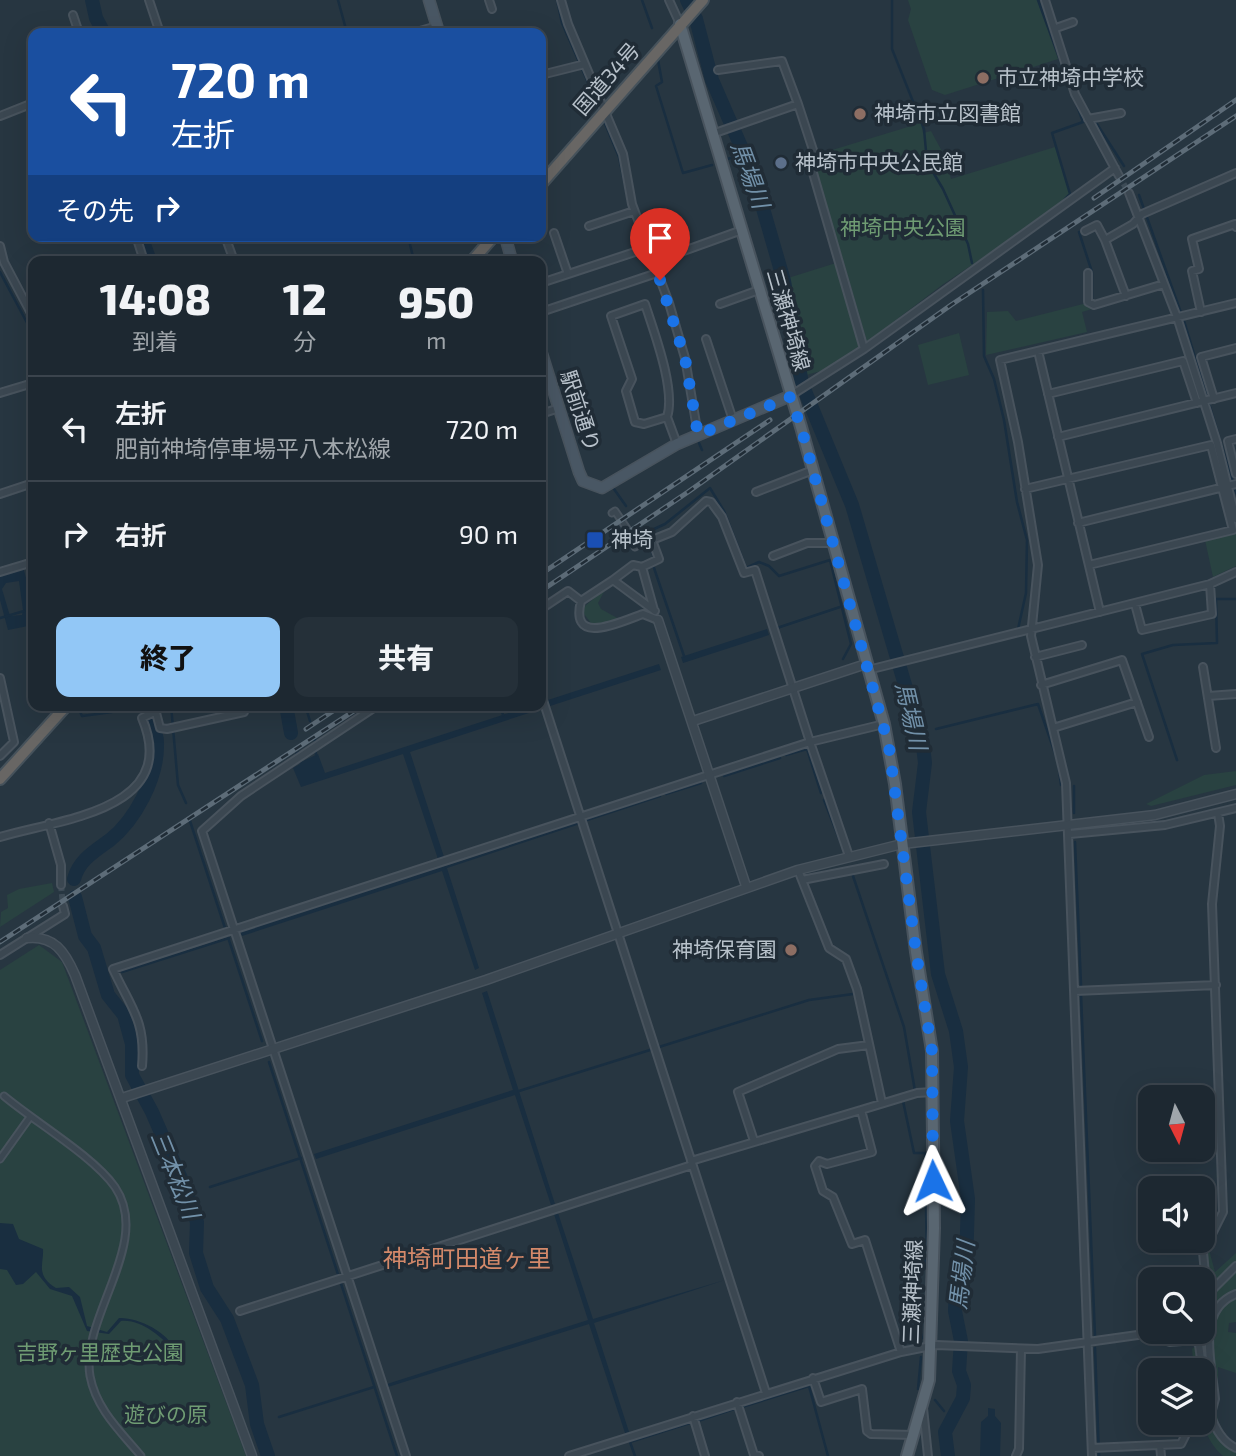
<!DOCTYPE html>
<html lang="ja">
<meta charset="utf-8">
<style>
:root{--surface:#1d2831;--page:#253039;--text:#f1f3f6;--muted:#a0a6ab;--line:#3b444d;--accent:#92c7f6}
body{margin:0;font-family:"Exo 2","Noto Sans JP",sans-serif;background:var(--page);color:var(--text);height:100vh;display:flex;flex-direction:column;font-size:26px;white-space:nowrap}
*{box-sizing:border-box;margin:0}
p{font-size:23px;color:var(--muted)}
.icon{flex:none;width:38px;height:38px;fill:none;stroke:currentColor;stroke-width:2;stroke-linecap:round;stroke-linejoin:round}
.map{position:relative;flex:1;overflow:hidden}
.drawer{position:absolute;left:28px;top:256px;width:518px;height:455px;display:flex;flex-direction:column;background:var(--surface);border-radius:14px;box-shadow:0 7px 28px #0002,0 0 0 2px var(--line)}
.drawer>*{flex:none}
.hud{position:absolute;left:28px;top:28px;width:518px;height:214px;border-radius:14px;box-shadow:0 7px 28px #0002,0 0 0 2px var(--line);background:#1a4fa0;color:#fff;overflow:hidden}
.needle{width:46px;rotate:174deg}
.fabs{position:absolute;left:1138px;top:1085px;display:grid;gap:14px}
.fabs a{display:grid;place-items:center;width:77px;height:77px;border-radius:14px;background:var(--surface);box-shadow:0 7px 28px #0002,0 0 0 2px var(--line);font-size:35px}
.pin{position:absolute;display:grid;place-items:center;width:60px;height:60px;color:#fff;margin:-72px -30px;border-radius:50% 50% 50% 0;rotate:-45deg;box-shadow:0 0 7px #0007}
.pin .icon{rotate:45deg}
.me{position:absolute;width:77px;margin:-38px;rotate:358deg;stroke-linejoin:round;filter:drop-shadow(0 0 5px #0008)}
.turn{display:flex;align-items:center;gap:24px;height:147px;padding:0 28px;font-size:32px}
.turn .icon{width:91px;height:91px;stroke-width:2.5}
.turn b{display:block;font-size:49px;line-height:60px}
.then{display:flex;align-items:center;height:66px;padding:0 28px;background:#0003;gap:14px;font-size:26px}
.eta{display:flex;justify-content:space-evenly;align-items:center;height:119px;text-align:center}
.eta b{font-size:42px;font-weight:800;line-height:49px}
.action{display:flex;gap:14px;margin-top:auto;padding:14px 28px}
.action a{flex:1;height:80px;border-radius:14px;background:var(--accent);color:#111;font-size:28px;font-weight:800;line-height:80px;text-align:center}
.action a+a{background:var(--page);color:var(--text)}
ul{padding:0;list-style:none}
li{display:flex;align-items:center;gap:21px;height:105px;padding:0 28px;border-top:2px solid var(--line)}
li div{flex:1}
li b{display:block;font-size:26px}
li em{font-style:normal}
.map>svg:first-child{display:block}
.green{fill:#294241}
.water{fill:#192e40;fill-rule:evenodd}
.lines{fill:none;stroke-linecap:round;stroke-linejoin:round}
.stream{stroke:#192e40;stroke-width:2.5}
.river{stroke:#192e40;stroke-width:14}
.minor-tunnel{stroke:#3d4b56;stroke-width:6;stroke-dasharray:6 3;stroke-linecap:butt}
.pedestrian-casing{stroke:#48535d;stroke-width:9}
.minor-casing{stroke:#48535d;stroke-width:10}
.tertiary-casing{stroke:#48535d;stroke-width:11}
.secondary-casing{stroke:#48535d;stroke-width:13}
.primary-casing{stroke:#48535d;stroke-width:14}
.trunk-casing{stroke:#46525b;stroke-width:14}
.pedestrian{stroke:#3b4751;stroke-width:5}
.minor{stroke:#3b4751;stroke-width:6}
.tertiary{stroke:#3b4751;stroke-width:8}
.secondary{stroke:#495764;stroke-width:10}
.primary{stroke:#596671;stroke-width:10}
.trunk{stroke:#686664;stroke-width:10}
.rail-casing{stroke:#5d6c78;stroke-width:5}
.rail{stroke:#202c36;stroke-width:2.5;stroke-dasharray:8;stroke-linecap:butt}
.route{stroke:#1a73e8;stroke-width:12;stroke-dasharray:0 21.6}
.education-dot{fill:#8d6e63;stroke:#202c36;stroke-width:2.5}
.service-dot{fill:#5c6f8a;stroke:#202c36;stroke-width:2.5}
.transit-dot{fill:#1a4fb4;stroke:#202c36;stroke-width:2.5}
.labels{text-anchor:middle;stroke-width:7;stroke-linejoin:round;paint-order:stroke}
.poi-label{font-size:21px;fill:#b8c2cb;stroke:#202c36;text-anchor:start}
.street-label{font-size:21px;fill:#b8c2cb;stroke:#202c36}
.park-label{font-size:21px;fill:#6f9c73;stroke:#202c36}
.water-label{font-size:23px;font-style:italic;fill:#7291a9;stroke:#202c36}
.quarter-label{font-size:24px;fill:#d4896a;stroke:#202c36}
</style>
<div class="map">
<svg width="1236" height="1456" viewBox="0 0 1236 1456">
<rect width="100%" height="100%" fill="#273641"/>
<path class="green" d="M908 0H1037L1058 59 945 95 932 90 908 20 911 9Z
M921 123 923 133 931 131 944 155 951 179 1055 147 1070 196 1062 205 942 285 867 342 815 165 819 154Z
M836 263 861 347 821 371 806 375 788 278Z
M1087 303 1092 309 1082 312 1087 332 986 355 987 312 1008 311 1016 321Z
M959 333 969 375 928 385 918 345Z
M1236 533V566L1213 577 1205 540Z
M606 588 598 603 601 609 619 619 599 625 591 623 584 614V607Z
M1236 771V785L1151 806 1146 804 1204 775Z
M52 883 54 892 0 927 1 912 8 908 7 895 19 889Z
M39 945 62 962 246 1456H0V970Z
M1208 1246 1215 1272 1236 1253V1322L1229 1323 1228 1332 1236 1333V1373L1218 1367C1219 1400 1207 1423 1236 1445V1456H1223C1197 1433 1202 1403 1202 1370H1194L1192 1349 1201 1341 1204 1291 1200 1247Z"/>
<path class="water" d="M23 567 33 603V639L28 626 8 630 0 600V574ZM19 581 23 610 22 615 10 616 2 589 6 583Z
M767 629 769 635 683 663 681 657Z
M659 664 661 670 550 706 548 700Z
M533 705H540L541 709 410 752 444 857 438 859 403 754 301 787 293 768 300 764 295 753 299 751 303 761 318 754 325 773Z
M446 865 479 968 475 970 442 871 242 936 240 932Z
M487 991 555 1204 551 1205 515 1095 316 1159 314 1154 513 1090 482 993Z
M558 1213 593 1319 725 1280 594 1323 629 1432 625 1433 589 1324 388 1387 387 1384 588 1320 554 1214Z
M0 1223 13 1224 19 1239 43 1249C44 1264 35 1275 56 1288L69 1287 80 1297 87 1326 107 1332 119 1318C137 1317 169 1332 175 1351 162 1338 142 1319 121 1321L109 1334 87 1331 72 1296 50 1289 36 1272 23 1284 16 1285 7 1270 0 1269Z
M988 1408 995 1409V1416L1001 1423 1000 1456H980L981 1422 988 1416Z"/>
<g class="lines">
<path class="stream" d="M338 0 347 33
M557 0 562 23 597 103
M642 0 652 28
M892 0V49L924 129 927 162 943 189 968 244 972 263
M1038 0 1083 122 1052 133 1070 194 1065 199
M658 60 662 82 656 86 683 173 712 165
M604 121 619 157 630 209 667 306
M1095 121 1124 166
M727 159 745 154
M1139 195 1185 324 1236 493
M1079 232 1092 272V300
M408 236 414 261
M0 272 33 334
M983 290 984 356 994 379 1004 420 1017 502 1027 540 1026 593 1018 629
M670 316 682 360 693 429
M699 443 702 450
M614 489 626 506
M541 515 542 514
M655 558 643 534 665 524 710 488 724 511 746 568 759 562 769 566 779 576 830 560 851 644 843 659
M654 568 684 656
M0 618 24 611
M777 628 840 607
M77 705 82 716 112 712
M171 705 178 785 186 803
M305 705 310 721
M500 705 503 715
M936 729 1038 704 1058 762 1061 785
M315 740 316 755
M786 755 807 749 821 793
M1177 760 1142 654 1173 645 1217 643 1216 599H1236
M724 776 780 758
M1074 786V813
M666 794 701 783
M824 800 842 846
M587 820 660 796
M190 821 262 1041
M1075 842 1081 985
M446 867 579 823
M853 876 904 1027 915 1091 912 1092
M122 972 229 938
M1081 995 1095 1336
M659 1047 809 1000 853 994
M269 1062 397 1456
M519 1091 650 1050
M903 1101 914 1153H925L927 1258 919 1275 918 1323 922 1338
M210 1187 301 1158
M1095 1348 1099 1456
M918 1389 921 1357
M935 1400 944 1411
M742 1407 809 1386 828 1456
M948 1415 951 1420
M279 1417 374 1387
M698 1421 734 1409
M635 1456 630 1442 690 1423"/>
<path class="river" d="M92 0 96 18 104 33
M687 0 696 19 712 80 753 174 784 281 802 384 852 505 923 746 925 763 919 812 938 974 956 1031 961 1067 957 1121 968 1199 966 1266 956 1290 955 1311 961 1341 959 1371 964 1385 963 1398 945 1432 948 1456
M141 236 150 261
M286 705 291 733
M74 879C79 860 95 851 110 840 135 820 157 779 157 746 158 731 148 719 145 705
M75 897 85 936 94 948 108 995 124 1015 132 1044V1075L152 1112 183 1183 197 1222 196 1253 207 1288 227 1319 252 1385 257 1424 268 1456"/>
<path class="minor-tunnel" d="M1119 176 1129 193
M61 885 63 906"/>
<defs>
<path id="pedestrian" d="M612 513 615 511 638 545 635 547
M4 1096C35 1122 93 1156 115 1187 153 1243 80 1317 90 1376 96 1409 121 1432 141 1456
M0 1159 30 1117"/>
<path id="minor" d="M149 0 160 33
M489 0 492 9
M561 0 568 24 623 154 632 204 669 303 685 358 698 435
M669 0 680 24
M1045 0 1075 94 1119 176
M73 15 79 33
M1056 28 1073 22
M413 33 437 26
M718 70 782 61 798 104
M541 75 585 64
M0 116 33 103
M1088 119 1121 113
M715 133 798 104 813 150 811 166 864 349
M1129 193 1177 317 1217 443 1236 519
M589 226 634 211
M1085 231 1097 225 1105 240 1133 224 1142 214 1236 173
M554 233 568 274
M136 236 144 261
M225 236 234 261
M1105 240 1126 296
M0 246 4 262 33 317
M653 262 742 230
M1088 273V302L1094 305 1164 284
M541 283 647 248
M720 304 759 290
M541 312 657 273
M1201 312 1192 271 1199 269 1192 239 1235 224 1236 227
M706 339 733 420
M1038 351 1100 612
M0 393 33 383
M1048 394 1183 361 1197 403
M790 396 864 349 1115 168
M1214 399 1201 357 1236 348
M541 414 559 408
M667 417C676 390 654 332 645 304L611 316 632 379 626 391 635 422 644 424 667 417 677 444
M1058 437 1236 393
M1236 439 1228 441 1236 474
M1025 489 1211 445 1233 530 1089 565
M756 492 813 470
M0 494 33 483
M1078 523 1236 484
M773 556 807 543H833
M0 572 33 562
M613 580 633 565 642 567 654 610
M1135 604 1142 630 1212 614 1210 584
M541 609 568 591 581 601
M655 611 613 580 581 601C569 648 622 621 643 614L658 620
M1035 657 1082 645
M1203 667 1216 748
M868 670 1210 584 1236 572
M0 678 14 742 0 756
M1041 685 1122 660 1149 737
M541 694 766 1393
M1208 696 1236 694
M154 705 160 728 167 729 244 712
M378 705 241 796 202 831 406 1456
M1053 728 1137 702
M49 823 61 865V885
M1070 834 1165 825 1236 808
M0 837C61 819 181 810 142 718L154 712
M849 856 810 742 884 724
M798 870 829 948 846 959 857 989 882 1103
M802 880 884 864
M0 955 65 914 63 906
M1075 991 1216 985
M142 1066C146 1021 131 1008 113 969L810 742 755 570 744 573 722 517 711 502 706 501 672 532 652 540 659 559 642 567
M754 1141 738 1092 838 1049 869 1045
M691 1161 861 1110
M1207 1295 1203 1252 1223 1212 1212 904 1220 826 1218 813
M240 1311 692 1165
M1202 1311 1207 1295 1236 1266
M1151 1335 1170 1342 1195 1340 1199 1345C1204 1376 1204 1434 1236 1448
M901 1352 865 1240 852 1244 833 1197 823 1191 815 1166 819 1161 827 1164 872 1152 861 1110 917 1093 932 1092
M813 1378 821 1402 862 1389 867 1431 871 1434 914 1435
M737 1402 754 1455 759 1456
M923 1408 928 1456
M1212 1410 1215 1399C1212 1364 1195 1310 1236 1294
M693 1416 705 1456
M1160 1445 1161 1456
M1092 1448 1181 1444 1190 1426 1198 1425
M569 1456 901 1352 936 1345 1038 1349 1159 1332
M1016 1456 1019 1449 1021 1349
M1092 1456 1066 783 1031 636 1038 565 1018 442 1000 360 1236 303"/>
<path id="tertiary" d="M658 620 746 886
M693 721 866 664
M27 938C54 935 65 952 75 975L252 1456
M122 1098 486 980 798 870 902 844 1155 815 1236 794"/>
<path id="secondary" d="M429 0 439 33
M505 236 512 261
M541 351 579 472 583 481 602 488 677 444 790 396"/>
<path id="primary" d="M680 24 801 427 884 724 895 784 916 952 932 1051 934 1228 929 1380 907 1456"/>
<path id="trunk" d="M541 184 703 0
M472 261 494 236
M0 779 67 705"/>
</defs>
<use href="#pedestrian" class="pedestrian-casing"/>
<use href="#minor" class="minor-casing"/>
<use href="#tertiary" class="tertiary-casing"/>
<use href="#secondary" class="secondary-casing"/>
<use href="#primary" class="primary-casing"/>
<use href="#trunk" class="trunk-casing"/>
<use href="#pedestrian" class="pedestrian"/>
<use href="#minor" class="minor"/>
<use href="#tertiary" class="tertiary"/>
<use href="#secondary" class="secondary"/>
<use href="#primary" class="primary"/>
<use href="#trunk" class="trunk"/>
<defs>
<path id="rail" d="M1094 198 1236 100
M541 574 770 420
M541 591 688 492 951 305 1236 116
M306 729 342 705
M0 942 363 705"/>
</defs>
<use href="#rail" class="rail-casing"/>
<use href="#rail" class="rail"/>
</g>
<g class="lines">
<path class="route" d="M660 280 685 358 698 435 790 397 801 427 889 747 916 952 932 1051 933 1181"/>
</g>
<g class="education-dot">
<circle cx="983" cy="78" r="7"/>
<circle cx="860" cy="114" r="7"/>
<circle cx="791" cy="950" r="7"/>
</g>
<circle class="service-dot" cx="781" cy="163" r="7"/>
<rect class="transit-dot" x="586" y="531" width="18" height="18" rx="3.5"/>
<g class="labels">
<g class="poi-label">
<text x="997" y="85">市立神埼中学校</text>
<text x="874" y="121">神埼市立図書館</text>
<text x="795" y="170">神埼市中央公民館</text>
<text x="611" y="547">神埼</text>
<text x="777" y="957" text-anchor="end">神埼保育園</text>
</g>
<g class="street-label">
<text transform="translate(607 79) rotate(-49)" y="7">国道34号</text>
<text transform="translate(788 320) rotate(74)" y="7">三瀬神埼線</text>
<text transform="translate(580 411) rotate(72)" y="7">駅前通り</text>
<text transform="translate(913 1292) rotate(-88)" y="7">三瀬神埼線</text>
</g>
<g class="park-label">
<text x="903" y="235">神埼中央公園</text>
<text x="100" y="1360">吉野ヶ里歴史公園</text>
<text x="166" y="1422">遊びの原</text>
</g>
<g class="water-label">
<text transform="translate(750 175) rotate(70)" y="8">馬場川</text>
<text transform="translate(911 716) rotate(77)" y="8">馬場川</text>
<text transform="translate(175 1175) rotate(68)" y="8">三本松川</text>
<text transform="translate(962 1275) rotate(-83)" y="8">馬場川</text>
</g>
<g class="quarter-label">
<text x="467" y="1267">神埼町田道ヶ里</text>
</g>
</g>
</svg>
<div class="fabs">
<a><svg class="needle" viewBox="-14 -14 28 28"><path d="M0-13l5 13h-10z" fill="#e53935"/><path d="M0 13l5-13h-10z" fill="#a0a6ab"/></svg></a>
<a><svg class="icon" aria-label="sound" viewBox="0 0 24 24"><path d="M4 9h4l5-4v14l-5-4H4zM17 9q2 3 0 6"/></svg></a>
<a><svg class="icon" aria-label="search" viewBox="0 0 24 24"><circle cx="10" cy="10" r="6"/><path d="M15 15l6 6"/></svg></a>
<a><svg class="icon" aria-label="layers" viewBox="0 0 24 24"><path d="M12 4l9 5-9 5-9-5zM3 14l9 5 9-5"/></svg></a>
</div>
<div class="pin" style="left:660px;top:280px;background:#d93025"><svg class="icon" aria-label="arrive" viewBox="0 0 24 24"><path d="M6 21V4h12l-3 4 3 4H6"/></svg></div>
<svg class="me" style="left:933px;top:1181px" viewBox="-20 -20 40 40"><path d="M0-17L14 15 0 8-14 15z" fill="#1a73e8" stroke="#fff" stroke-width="4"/></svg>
<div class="hud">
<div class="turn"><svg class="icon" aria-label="left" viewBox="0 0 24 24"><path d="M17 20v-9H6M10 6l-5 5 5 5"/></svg><div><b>720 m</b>左折</div></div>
<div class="then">その先<svg class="icon" aria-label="right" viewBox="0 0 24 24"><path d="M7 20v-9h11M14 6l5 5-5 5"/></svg></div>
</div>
<section class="drawer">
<div class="eta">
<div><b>14:08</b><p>到着</p></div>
<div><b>12</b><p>分</p></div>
<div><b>950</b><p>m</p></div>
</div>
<ul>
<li><svg class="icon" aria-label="left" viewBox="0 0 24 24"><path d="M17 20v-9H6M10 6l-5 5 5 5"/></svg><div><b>左折</b><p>肥前神埼停車場平八本松線</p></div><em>720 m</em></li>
<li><svg class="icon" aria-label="right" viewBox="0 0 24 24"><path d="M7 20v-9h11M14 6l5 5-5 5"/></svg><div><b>右折</b></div><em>90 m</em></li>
</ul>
<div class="action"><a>終了</a><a>共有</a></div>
</section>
</div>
